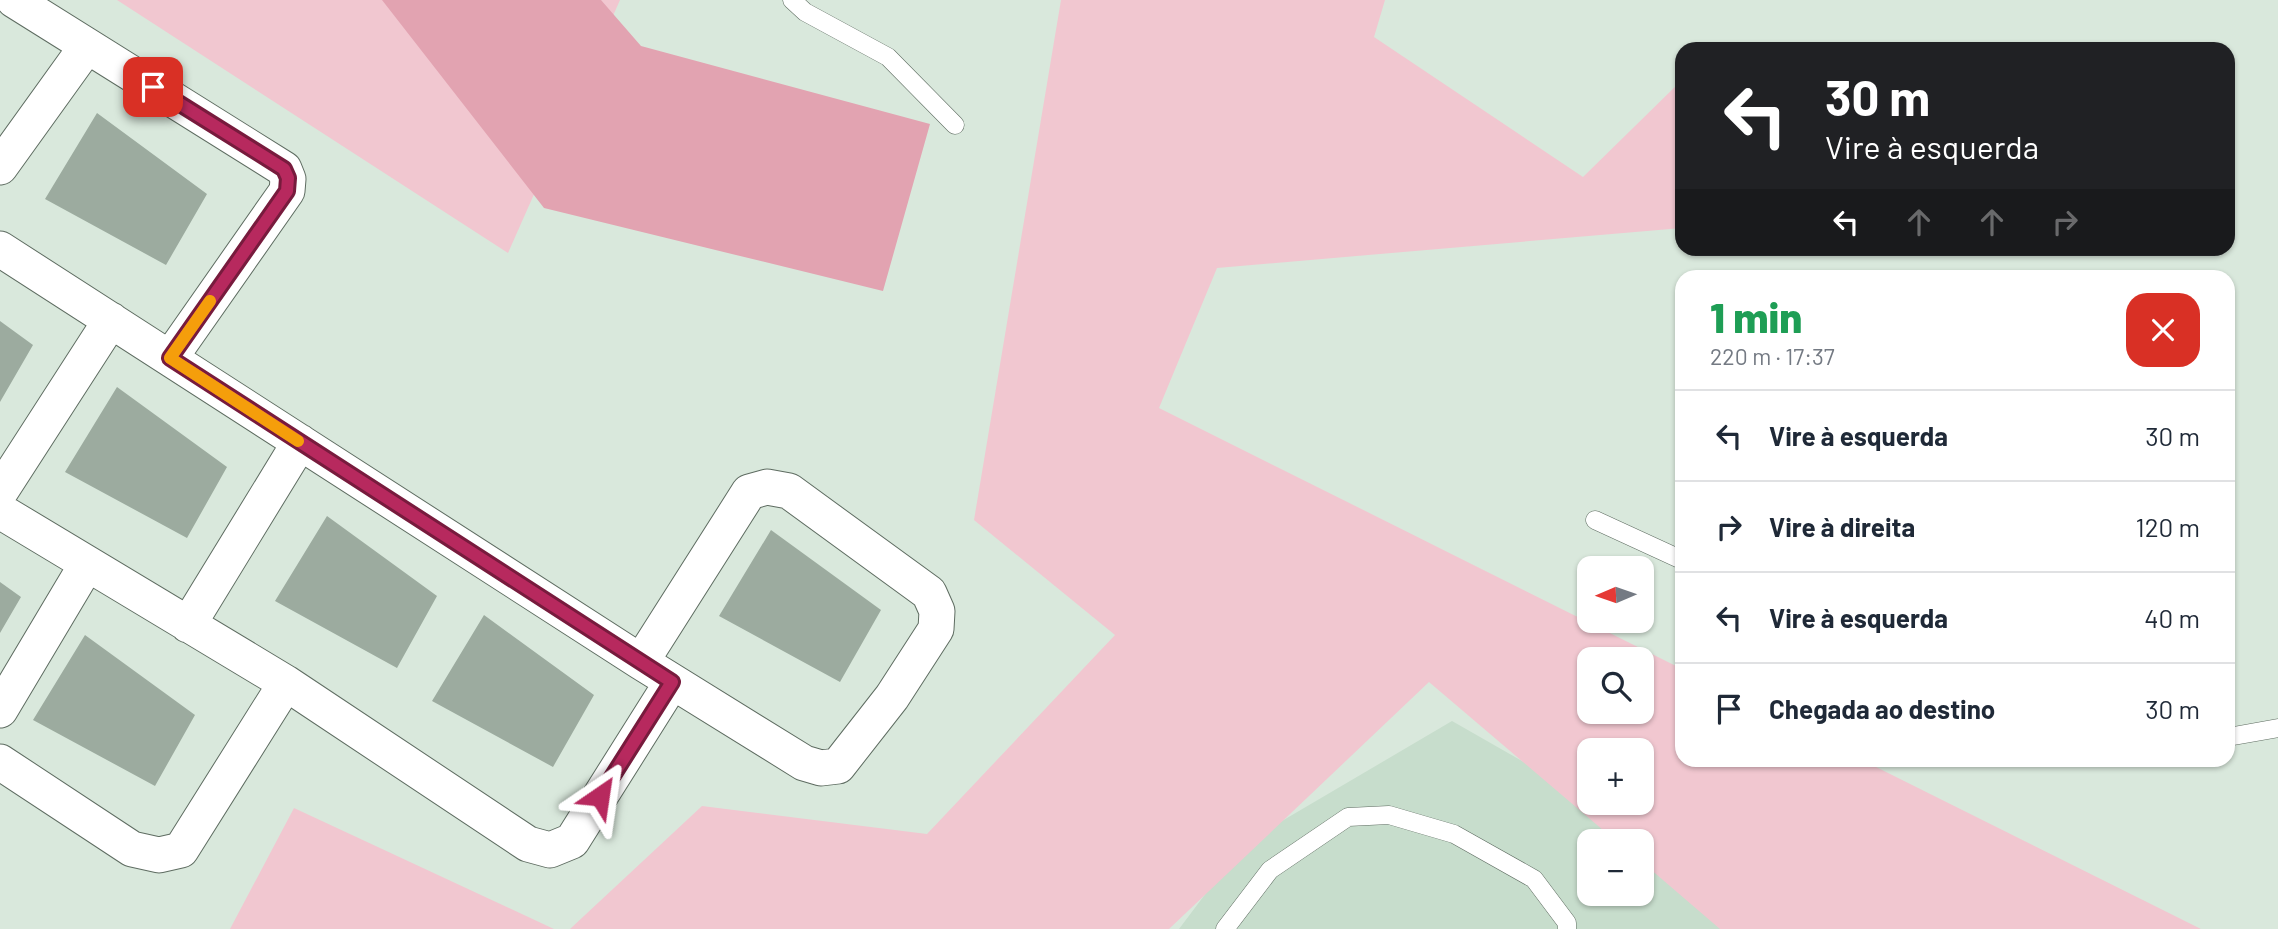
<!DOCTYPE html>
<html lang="pt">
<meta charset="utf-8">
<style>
:root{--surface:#fff;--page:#f2f2f3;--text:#1f2937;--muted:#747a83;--line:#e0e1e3}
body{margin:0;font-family:Barlow,sans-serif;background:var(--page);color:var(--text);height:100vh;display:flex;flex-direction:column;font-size:26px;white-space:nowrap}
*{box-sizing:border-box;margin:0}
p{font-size:23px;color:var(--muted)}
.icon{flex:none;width:38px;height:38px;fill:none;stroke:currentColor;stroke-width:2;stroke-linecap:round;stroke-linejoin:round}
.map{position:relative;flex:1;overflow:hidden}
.sheet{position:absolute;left:1675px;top:270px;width:560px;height:497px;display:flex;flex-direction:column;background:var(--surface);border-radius:21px;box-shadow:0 2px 5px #0004}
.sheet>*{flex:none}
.top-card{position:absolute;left:1675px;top:42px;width:560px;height:214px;border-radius:21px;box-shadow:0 2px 5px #0004;background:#202124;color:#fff;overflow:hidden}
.needle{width:46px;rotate:268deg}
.fabs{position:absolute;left:1577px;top:556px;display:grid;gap:14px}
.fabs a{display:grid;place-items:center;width:77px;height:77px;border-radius:14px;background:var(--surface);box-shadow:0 2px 5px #0004;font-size:35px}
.pin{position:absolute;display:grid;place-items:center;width:60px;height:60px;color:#fff;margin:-30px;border-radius:14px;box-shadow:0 4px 10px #0006}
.me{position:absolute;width:77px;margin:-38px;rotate:32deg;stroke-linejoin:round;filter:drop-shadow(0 0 5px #0008)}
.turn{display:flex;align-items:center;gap:24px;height:147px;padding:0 35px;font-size:32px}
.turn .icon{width:91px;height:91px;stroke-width:2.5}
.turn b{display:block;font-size:49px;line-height:60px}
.lanes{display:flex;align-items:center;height:66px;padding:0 35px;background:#0003;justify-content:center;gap:35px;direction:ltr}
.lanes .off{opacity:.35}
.round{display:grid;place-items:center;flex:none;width:74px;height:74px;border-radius:21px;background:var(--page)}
.summary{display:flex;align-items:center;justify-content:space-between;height:119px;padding:0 35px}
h1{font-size:42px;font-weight:800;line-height:52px;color:#1e9e55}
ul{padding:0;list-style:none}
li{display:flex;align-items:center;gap:21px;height:91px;padding:0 35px;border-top:2px solid var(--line)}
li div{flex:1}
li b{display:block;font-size:26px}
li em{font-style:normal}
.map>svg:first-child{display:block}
.built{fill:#c7ddcc}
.green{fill:#f1c7d0;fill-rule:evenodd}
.water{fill:#e2a3b1}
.building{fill:#9cab9f}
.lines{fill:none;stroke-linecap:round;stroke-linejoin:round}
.lane-casing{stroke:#5e6c61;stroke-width:19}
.street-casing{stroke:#5e6c61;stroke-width:37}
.lane{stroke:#fff;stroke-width:18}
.street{stroke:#fff;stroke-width:35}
.route-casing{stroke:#771b3d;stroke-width:18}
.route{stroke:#b7295e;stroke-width:12}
.slow{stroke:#f59e0b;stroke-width:12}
</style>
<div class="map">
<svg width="2278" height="929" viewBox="0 0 2278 929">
<rect width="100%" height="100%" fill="#d9e8dc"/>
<path class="built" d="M1452 721 1559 782 1627 842H1589V894H1642V855L1726 929H1179L1243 844Z"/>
<path class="green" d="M117 0H620L508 253Z
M1061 0H1385L1374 37 1583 177 1682 80V228L1217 268 1159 408 1682 669V760H1862L2201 929H1720L1642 862V842H1617L1429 682 1169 929H570L702 806 927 834 1115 635 974 520ZM1589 660H1642V712H1589ZM1589 751H1642V803H1589Z
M294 808 554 929H230Z"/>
<path class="water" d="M382 0H601L641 46 930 124 883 291 544 208Z"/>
<path class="building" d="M97 113 207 194 166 265 45 199Z
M0 321 33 345 0 402Z
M117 387 227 467 187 538 65 472Z
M327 516 437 596 397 668 275 601Z
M771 530 881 610 840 682 719 616Z
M0 582 21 597 0 633Z
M484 615 594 695 553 767 432 701Z
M85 635 195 715 155 786 33 720Z"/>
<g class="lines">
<defs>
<path id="lane" d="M792 0 805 12 888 57 955 125
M1595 520 1682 560
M2228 737 2278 728
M1225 929 1270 870 1348 817 1389 815 1454 834 1534 879 1567 923V929"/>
<path id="street" d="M14 0 284 169 288 179 287 191 170 358
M0 167 87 46
M0 249 641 662 804 763 821 768 838 766 892 697 936 629 937 611 929 593 789 491 767 487 749 492 641 662
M0 492 111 320
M0 511 286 683 528 844 550 850 572 841 672 682
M188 625 300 442
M0 710 87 564
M0 762 132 849 159 855 181 850 286 683"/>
</defs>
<use href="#lane" class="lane-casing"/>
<use href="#street" class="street-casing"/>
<use href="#lane" class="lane"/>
<use href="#street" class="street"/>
</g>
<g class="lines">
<defs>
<path id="route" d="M153 87 284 169 288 178 287 191 170 358 672 682 600 796"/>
</defs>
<use href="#route" class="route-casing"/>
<use href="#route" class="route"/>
<path class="slow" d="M210 301 170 358 298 441"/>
</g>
</svg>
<div class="fabs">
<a><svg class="needle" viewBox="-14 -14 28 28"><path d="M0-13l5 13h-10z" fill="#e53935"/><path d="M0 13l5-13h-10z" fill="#747a83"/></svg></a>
<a><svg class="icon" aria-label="search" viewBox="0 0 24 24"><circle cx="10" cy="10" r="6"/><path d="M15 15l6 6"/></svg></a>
<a>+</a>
<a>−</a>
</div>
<div class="pin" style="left:153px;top:87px;background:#d93025"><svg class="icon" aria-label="arrive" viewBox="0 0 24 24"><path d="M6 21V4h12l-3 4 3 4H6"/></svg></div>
<svg class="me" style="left:600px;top:796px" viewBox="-20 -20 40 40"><path d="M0-17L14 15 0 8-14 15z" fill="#b7295e" stroke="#fff" stroke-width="4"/></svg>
<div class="top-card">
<div class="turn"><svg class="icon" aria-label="left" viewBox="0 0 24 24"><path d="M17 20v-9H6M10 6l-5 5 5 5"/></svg><div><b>30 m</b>Vire à esquerda</div></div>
<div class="lanes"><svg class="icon" aria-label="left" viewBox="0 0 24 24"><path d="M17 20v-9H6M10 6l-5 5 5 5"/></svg><svg class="icon off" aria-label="ahead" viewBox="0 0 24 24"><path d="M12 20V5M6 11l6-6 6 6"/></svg><svg class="icon off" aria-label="ahead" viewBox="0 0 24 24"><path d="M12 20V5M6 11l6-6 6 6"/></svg><svg class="icon off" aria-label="right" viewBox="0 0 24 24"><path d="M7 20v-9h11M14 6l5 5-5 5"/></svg></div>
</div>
<section class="sheet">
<div class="summary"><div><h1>1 min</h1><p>220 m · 17:37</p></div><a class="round" style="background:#d93025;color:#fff"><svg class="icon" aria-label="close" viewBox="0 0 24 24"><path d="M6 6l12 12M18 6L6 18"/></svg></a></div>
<ul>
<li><svg class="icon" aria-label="left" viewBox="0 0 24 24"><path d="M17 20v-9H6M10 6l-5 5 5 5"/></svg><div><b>Vire à esquerda</b></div><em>30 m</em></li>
<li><svg class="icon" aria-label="right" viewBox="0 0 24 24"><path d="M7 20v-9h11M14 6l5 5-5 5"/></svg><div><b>Vire à direita</b></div><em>120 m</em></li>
<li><svg class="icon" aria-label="left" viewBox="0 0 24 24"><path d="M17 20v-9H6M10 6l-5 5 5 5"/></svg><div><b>Vire à esquerda</b></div><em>40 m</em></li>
<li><svg class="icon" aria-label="arrive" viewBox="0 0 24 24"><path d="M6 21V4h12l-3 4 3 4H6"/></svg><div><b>Chegada ao destino</b></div><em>30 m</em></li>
</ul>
</section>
</div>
